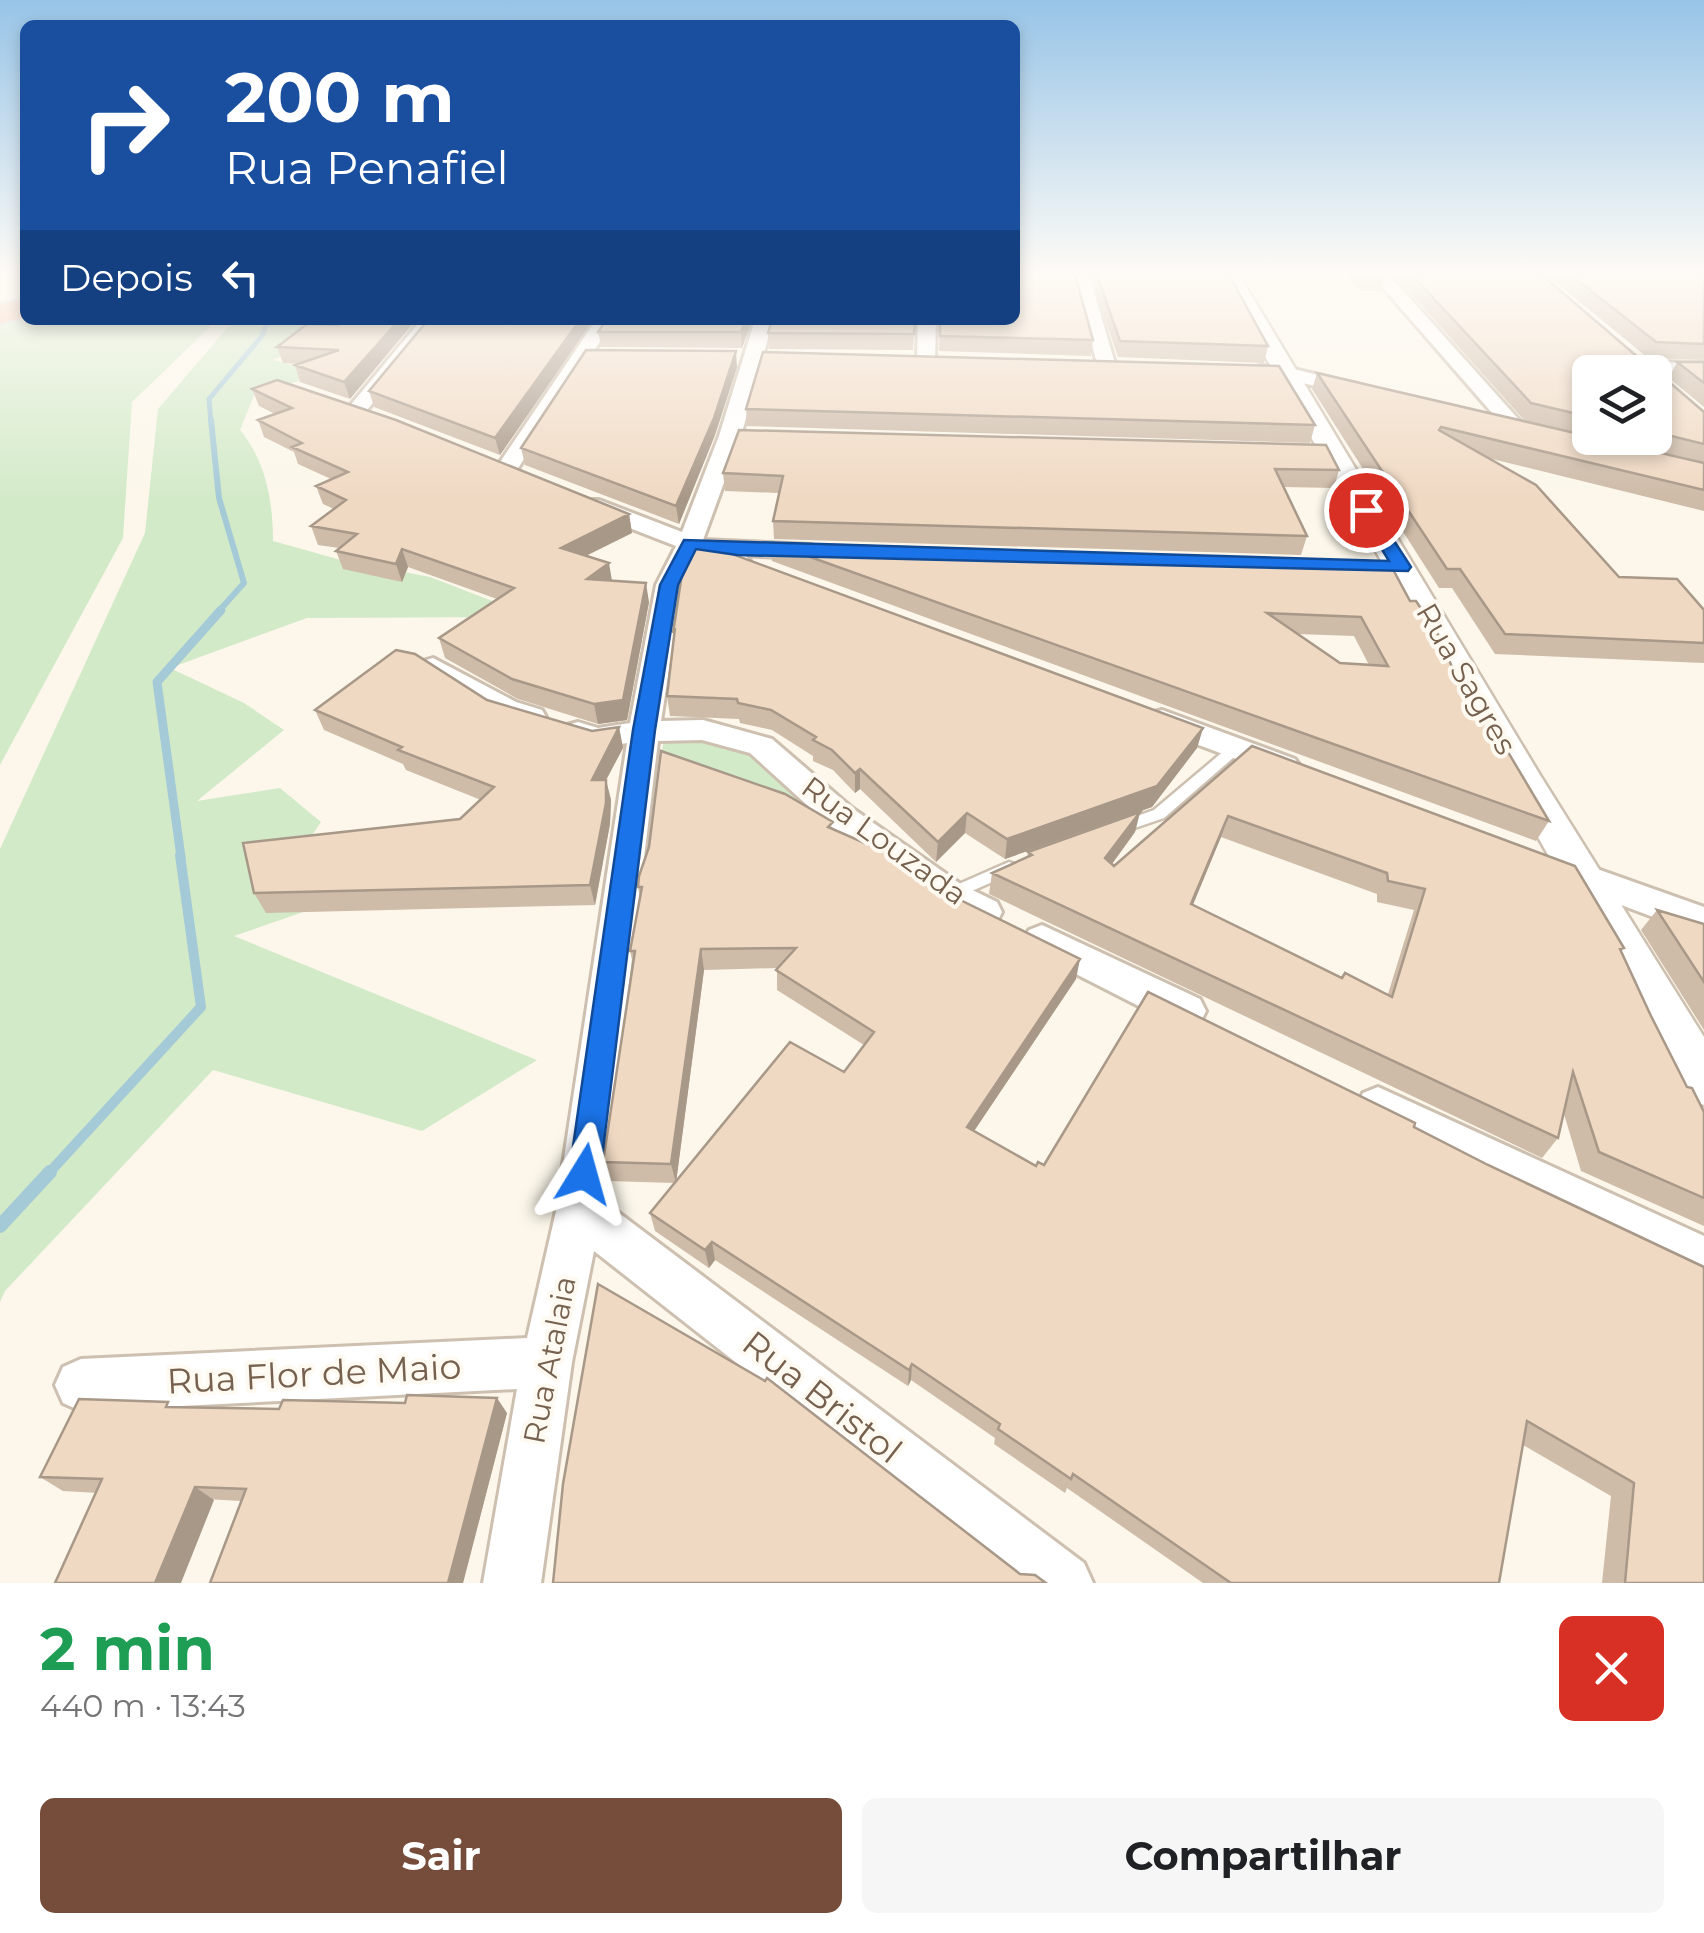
<!DOCTYPE html>
<html lang="pt">
<meta charset="utf-8">
<style>
:root{--surface:#fff;--page:#f6f6f6;--text:#202124;--muted:#757577;--accent:#764d3a}
body{margin:0;font-family:Montserrat,sans-serif;background:var(--page);color:var(--text);height:100vh;display:flex;flex-direction:column;font-size:38px;white-space:nowrap}
*{box-sizing:border-box;margin:0}
p{font-size:32px;color:var(--muted)}
.icon{flex:none;width:55px;height:55px;fill:none;stroke:currentColor;stroke-width:2;stroke-linecap:round;stroke-linejoin:round}
.map{position:relative;height:1583px;overflow:hidden}
.side{display:flex;flex-direction:column;background:var(--surface);flex:1}
.side>*{flex:none}
.banner{position:absolute;left:20px;top:20px;width:1000px;height:305px;border-radius:15px;box-shadow:0 5px 15px #0003;background:#1a4fa0;color:#fff;overflow:hidden}
.buttons{position:absolute;left:1572px;top:355px;display:grid;gap:20px}
.buttons a{display:grid;place-items:center;width:100px;height:100px;border-radius:15px;background:var(--surface);box-shadow:0 5px 15px #0003;font-size:50px}
.pin{position:absolute;display:grid;place-items:center;width:85px;height:85px;color:#fff;margin:-42px;border:5px solid #fff;border-radius:50%;box-shadow:0 2px 10px #0007}
.me{position:absolute;width:110px;margin:-55px;rotate:8deg;stroke-linejoin:round;filter:drop-shadow(0 0 8px #0008)}
.turn{display:flex;align-items:center;gap:35px;height:210px;padding:0 40px;font-size:45px}
.turn .icon{width:130px;height:130px;stroke-width:2.5}
.turn b{display:block;font-size:70px;line-height:85px}
.then{display:flex;align-items:center;height:95px;padding:0 40px;background:#0003;gap:20px;font-size:38px}
.round{display:grid;place-items:center;flex:none;width:105px;height:105px;border-radius:15px;background:var(--page)}
.head{display:flex;align-items:center;justify-content:space-between;height:170px;padding:0 40px}
h1{font-size:60px;font-weight:700;line-height:75px;color:#1e9e55}
.action{display:flex;gap:20px;margin-top:auto;padding:20px 40px}
.action a{flex:1;height:115px;border-radius:15px;background:var(--accent);color:#fff;font-size:40px;font-weight:700;line-height:115px;text-align:center}
.action a+a{background:var(--page);color:var(--text)}
.map>svg:first-child{display:block}
.green{fill:#d3eac9}
.lines{fill:none;stroke-linecap:round;stroke-linejoin:round}
.stream-far4{stroke:#a5cad7;stroke-width:5}
.stream-far3{stroke:#a5cad7;stroke-width:6}
.stream-far2{stroke:#a5cad7;stroke-width:9}
.stream-far1{stroke:#a5cad7;stroke-width:10}
.stream{stroke:#a5cad7;stroke-width:14}
.service-casing{stroke:#cec0b0;stroke-width:5}
.minor-casing{stroke:#cec0b0;stroke-width:6}
.tertiary-casing{stroke:#cec0b0;stroke-width:5}
.motorway-casing{stroke:#dbd6d1;stroke-width:5}
.service{fill:#fff;fill-rule:evenodd}
.minor{fill:#fff;fill-rule:evenodd}
.tertiary{fill:#fff;fill-rule:evenodd}
.motorway{fill:#f3c0a4;fill-rule:evenodd}
.wall{fill:#cebba8;fill-rule:evenodd}
.shaded-wall{fill:#a89888}
.building{fill:#f0d9c3;stroke:#a89888;stroke-width:2.5;fill-rule:evenodd}
.route{fill:#1a73e8;stroke:#114b97;stroke-width:2.5}
.labels{text-anchor:middle;stroke-width:8;stroke-linejoin:round;paint-order:stroke}
.street-label{font-size:30px;fill:#76604e;stroke:#fefaf1}
.near-street-label{font-size:35px;fill:#76604e;stroke:#fefaf1}
</style>
<div class="map">
<svg width="1704" height="1583" viewBox="0 0 1704 1583">
<rect width="100%" height="100%" fill="#fcf7ea"/>
<path class="green" d="M25 313V320H217L132 402 123 538 0 765V319Z
M234 320H323L301 348 273 360 326 374 255 393 240 430C266 461 273 502 273 541L341 560 430 577 534 617 307 618 170 668 244 703 284 730 197 801 280 788 321 822 298 856 442 821 419 872 234 936 537 1060 422 1131 213 1070 5 1291 0 1302V849L145 533 158 409Z
M664 739C680 739 697 738 712 741 766 750 806 796 843 831L845 843 660 763Z"/>
<g class="lines">
<path class="stream-far4" d="M211 423 209 399 262 336 268 320"/>
<path class="stream-far3" d="M211 420 219 498 244 583 218 612"/>
<path class="stream-far2" d="M181 857 157 682 221 610"/>
<path class="stream-far1" d="M48 1174 201 1007 180 855"/>
<path class="stream" d="M0 1226 50 1172"/>
<defs>
<path id="service" d="M1236 743 1243 748 1241 751 1164 818 1120 833 1115 832 1112 828 1115 824 1154 810 1231 745Z
M1009 862 1015 864 1017 868 1015 872 949 901 943 899 941 895 943 891Z"/>
<path id="minor" d="M1073 275H1089L1116 367 1114 371 1107 373 1098 367Z
M1372 275H1389L1521 422 1524 426 1521 430H1507Z
M421 320H440L363 415H349V407Z
M596 320H614L513 476H497L494 471Z
M755 320H773L741 436 703 540 812 545 824 552 812 559 745 555 750 561 737 569 697 554 682 585 661 721 703 720 772 739 852 808 962 885 997 902 1002 912 997 922 984 926 936 905 828 824 750 753 702 740 658 741 603 1201 1084 1563 1093 1583H1017L594 1251 572 1362 541 1583H483L517 1389 81 1411 63 1403 55 1385 63 1367 81 1359 527 1338 556 1211 627 743 597 748 567 739 563 732 567 725 578 722 598 728 630 723 656 585 676 546 583 510 579 505 583 500H599L682 532 719 436Z
M918 320H936L935 360 926 366 917 360Z
M1642 362 1704 363V375L1635 372 1633 368Z
M1259 366 1285 367 1365 386 1368 390 1358 396 1285 379 1252 376 1249 372Z
M433 658 516 702 542 710 546 717 542 724C503 734 454 692 423 673L419 667 423 661Z
M1162 710 1295 759 1300 766 1295 773 1284 777 1151 727 1147 720 1151 713Z
M1569 859 1704 907V936L1557 881 1551 872 1557 863Z
M1042 925 1200 999 1206 1011 1200 1023 1186 1027 1172 1023 1029 950 1023 940 1029 930Z
M1378 1087 1704 1236V1284L1363 1119 1357 1106 1363 1093Z"/>
<path id="tertiary" d="M1219 275H1239L1540 775 1704 1037V1105L1686 1098Z"/>
<path id="motorway" d="M25 299V317L0 323V305Z"/>
</defs>
<use href="#service" class="service-casing"/>
<use href="#minor" class="minor-casing"/>
<use href="#tertiary" class="tertiary-casing"/>
<use href="#motorway" class="motorway-casing"/>
<use href="#service" class="service"/>
<use href="#minor" class="minor"/>
<use href="#tertiary" class="tertiary"/>
<use href="#motorway" class="motorway"/>
</g>
<path class="wall" d="M1090 275H1229L1268 346 1264 363 1118 357Z
M1345 275H1385L1386 277 1381 291H1361Z
M1394 275H1542L1704 412V511L1488 458 1619 577 1704 610V663L1495 654 1452 588H1439L1312 389 1317 373 1596 438H1655V372H1590V436L1524 420Z
M1547 275H1704V360L1648 358Z
M593 320 500 455 374 407 369 391Z
M752 320 742 348 601 347 598 332Z
M915 320 913 350 769 349 768 333Z
M940 320 1093 340 1091 356 939 351Z
M339 325 350 399 300 382 295 365 299 364 283 363 277 347Z
M1677 362H1704V407L1669 378Z
M737 367 715 435 679 524 525 465 521 448Z
M252 389 629 514 632 533 586 556 612 581 649 602 627 720 598 724 518 699 445 658 439 638 497 599 408 567 402 582 343 569 336 551 339 548 318 545 311 526 334 509 323 504 316 486 331 479 298 464 294 452 264 437 258 420 275 414 259 406Z
M746 409 1315 425 1310 443 747 426Z
M739 430 1339 470 1334 488 1284 487 1307 536 1301 555 774 539 773 521 779 493 725 491 723 473Z
M771 543 1389 562 1470 709 1549 821 1536 841 772 561ZM1297 634 1354 636 1369 665 1340 663Z
M673 633 1203 728 1197 748 1152 807 1005 859 965 833 936 862 860 789 855 793 833 770 813 761V756L772 730 740 723 739 719 670 716 667 696 674 642Z
M487 700 592 731 619 727 623 748 606 780 611 800 610 824 595 905 266 913 254 893 460 819 481 800 406 770 403 764 324 730 315 710Z
M1252 746 1624 948 1621 951 1651 1016 1687 1087 1704 1112V1226L1581 1171 1564 1114 1558 1138 1542 1158 989 894 992 873 1027 857 1028 852 1140 812 1135 832 1112 864 1114 866ZM1221 837 1377 894V902L1414 910 1388 994 1342 978 1193 904Z
M834 829 936 888 1076 979 974 1131 1036 1166 1414 1127 1704 1583H1602L1611 1496 1523 1445 1499 1583H1203L1067 1488 1065 1493 994 1444 995 1438 911 1380 908 1386 715 1260 709 1268 655 1231 650 1213 675 1183 609 1181 603 1162 633 964 630 951 640 898 638 887ZM777 968V990L864 1045 844 1072 676 1182 704 970Z
M1657 910 1704 924V1030L1641 930Z
M175 1407 507 1413 463 1583H210L241 1501 63 1491 40 1477Z"/>
<path class="shaded-wall" d="M399 320H416L350 399 344 382Z
M580 320H593L500 455 495 438Z
M746 320H752L742 348 741 332Z
M736 351 737 367 715 435 679 524 676 506Z
M629 514 632 533 565 566 561 548Z
M402 549 408 567 402 582 396 564Z
M609 563 612 581 587 579Z
M646 583 649 602 627 720 598 724 594 704Z
M619 727 623 748 606 780 611 800 610 824 595 905 590 885 592 780Z
M1203 728 1197 748 1152 807 1005 859 1007 839Z
M860 769V789L855 793V773Z
M1140 812 1135 832 1101 879 1105 858Z
M967 813 965 833 936 862 938 842Z
M1228 816 1221 837 1185 924 1191 904Z
M701 949 704 970 676 1183 671 1164Z
M1080 959 1076 979 964 1146 967 1127Z
M712 1242 715 1260 709 1268 705 1250Z
M912 1364 911 1380 908 1386 909 1370Z
M497 1398 507 1413 463 1583H448Z
M195 1487 214 1500 181 1583H155Z"/>
<path class="building" d="M1015 275H1075L1093 340 940 336V320H1015Z
M1097 275H1229L1268 346 1120 341Z
M1412 275H1542L1640 359 1659 360 1661 375 1704 412V444L1655 432V372H1590V417L1531 403Z
M1571 275H1704V344L1656 342Z
M344 320H399L344 382 295 365 339 350 277 347 307 324 339 325Z
M428 320H580L495 438 369 391Z
M606 320H746L741 332H598Z
M772 320H915L914 334 768 333Z
M586 350 736 351 714 418 676 506 521 448Z
M763 352 1279 366 1315 425 746 409Z
M1677 362H1704V383Z
M1317 373 1704 463V490L1441 427 1439 430 1536 485 1619 577 1677 579 1704 610V643L1505 634 1460 569H1447Z
M277 380 396 420 629 514 561 548 609 563 587 579 646 583 623 700 594 704 512 679 439 638 514 588 402 549 396 564 336 551 357 534 311 526 346 500 316 486 348 472 292 447 302 443 258 420 292 408 252 389Z
M739 430 1326 445 1339 470 1275 469 1307 536 773 521 783 476 723 473Z
M697 541 1203 728 1157 786 1007 839 967 813 938 842 860 769 855 773 832 750 813 740 816 737 771 710 738 703 737 699 667 696 675 628 673 633 683 567Z
M771 543 1389 562 1410 601H1416L1438 634 1470 709 1483 710 1549 821ZM1267 613 1361 617 1388 666 1340 663Z
M396 650 415 654 487 700 592 731 619 727 592 780H606V803L590 885 254 893 243 843 460 819 494 787 398 750 402 747 315 710Z
M1252 746 1575 866 1624 948 1620 949 1651 1016 1687 1087 1692 1088 1704 1112V1198L1599 1152 1573 1072 1558 1138 992 873 1032 855 1028 852 1140 812 1105 858 1114 866ZM1228 816 1387 873 1388 881 1425 889 1392 997 1345 973 1342 978 1191 904Z
M661 751 785 794 833 822 828 827 890 854 936 888 1080 959 967 1127 1036 1166 1038 1162 1044 1165 1148 992 1415 1123 1414 1127 1488 1165 1704 1267V1583H1625L1634 1483 1527 1421 1499 1583H1231L1073 1474 1071 1479 998 1429 1000 1424 912 1364 909 1370 712 1242 705 1250 650 1213 790 1042 844 1072 874 1032 776 970 796 948 701 949 671 1164 603 1162 635 951H630L642 887H638L639 876 649 847Z
M1657 910 1704 924V982Z
M598 1284 765 1381 767 1378 1020 1574 1035 1575 1046 1583H553L563 1484Z
M407 1395 497 1398 448 1583H210L246 1489 195 1487 155 1583H55L102 1479 40 1477 79 1399 168 1402 166 1407 279 1409 283 1400 405 1403Z"/>
<linearGradient id="sky" x2="0" y2="1"><stop stop-color="#97c4e7"/><stop offset="0.55" stop-color="#fefbf6"/><stop offset="1" stop-color="#fefbf6" stop-opacity="0"/></linearGradient>
<rect width="1704" height="497" fill="url(#sky)"/>
<path class="route" d="M1366 505 1374 510 1411 567 1408 571 737 555 696 549 678 585 655 730 600 1174 595 1184 584 1188 573 1184 569 1174 633 730 660 585 684 540 1389 561 1358 510Z"/>
<g class="labels">
<g class="street-label">
<text transform="translate(1466 679) rotate(60)" y="10">Rua Sagres</text>
<text transform="translate(884 841) rotate(36)" y="10">Rua Louzada</text>
<text transform="translate(550 1360) rotate(-79)" y="10">Rua Atalaia</text>
</g>
<g class="near-street-label">
<text transform="translate(314 1374) rotate(-3)" y="12">Rua Flor de Maio</text>
<text transform="translate(822 1397) rotate(38)" y="12">Rua Bristol</text>
</g>
</g>
</svg>
<div class="buttons">
<a><svg class="icon" aria-label="layers" viewBox="0 0 24 24"><path d="M12 4l9 5-9 5-9-5zM3 14l9 5 9-5"/></svg></a>
</div>
<div class="pin" style="left:1366px;top:510px;background:#d93025"><svg class="icon" aria-label="arrive" viewBox="0 0 24 24"><path d="M6 21V4h12l-3 4 3 4H6"/></svg></div>
<svg class="me" style="left:584px;top:1174px" viewBox="-20 -20 40 40"><path d="M0-17L14 15 0 8-14 15z" fill="#1a73e8" stroke="#fff" stroke-width="4"/></svg>
<div class="banner">
<div class="turn"><svg class="icon" aria-label="right" viewBox="0 0 24 24"><path d="M7 20v-9h11M14 6l5 5-5 5"/></svg><div><b>200 m</b>Rua Penafiel</div></div>
<div class="then">Depois<svg class="icon" aria-label="left" viewBox="0 0 24 24"><path d="M17 20v-9H6M10 6l-5 5 5 5"/></svg></div>
</div>
</div>
<section class="side">
<div class="head"><div><h1>2 min</h1><p>440 m · 13:43</p></div><a class="round" style="background:#d93025;color:#fff"><svg class="icon" aria-label="close" viewBox="0 0 24 24"><path d="M6 6l12 12M18 6L6 18"/></svg></a></div>
<div class="action"><a>Sair</a><a>Compartilhar</a></div>
</section>
